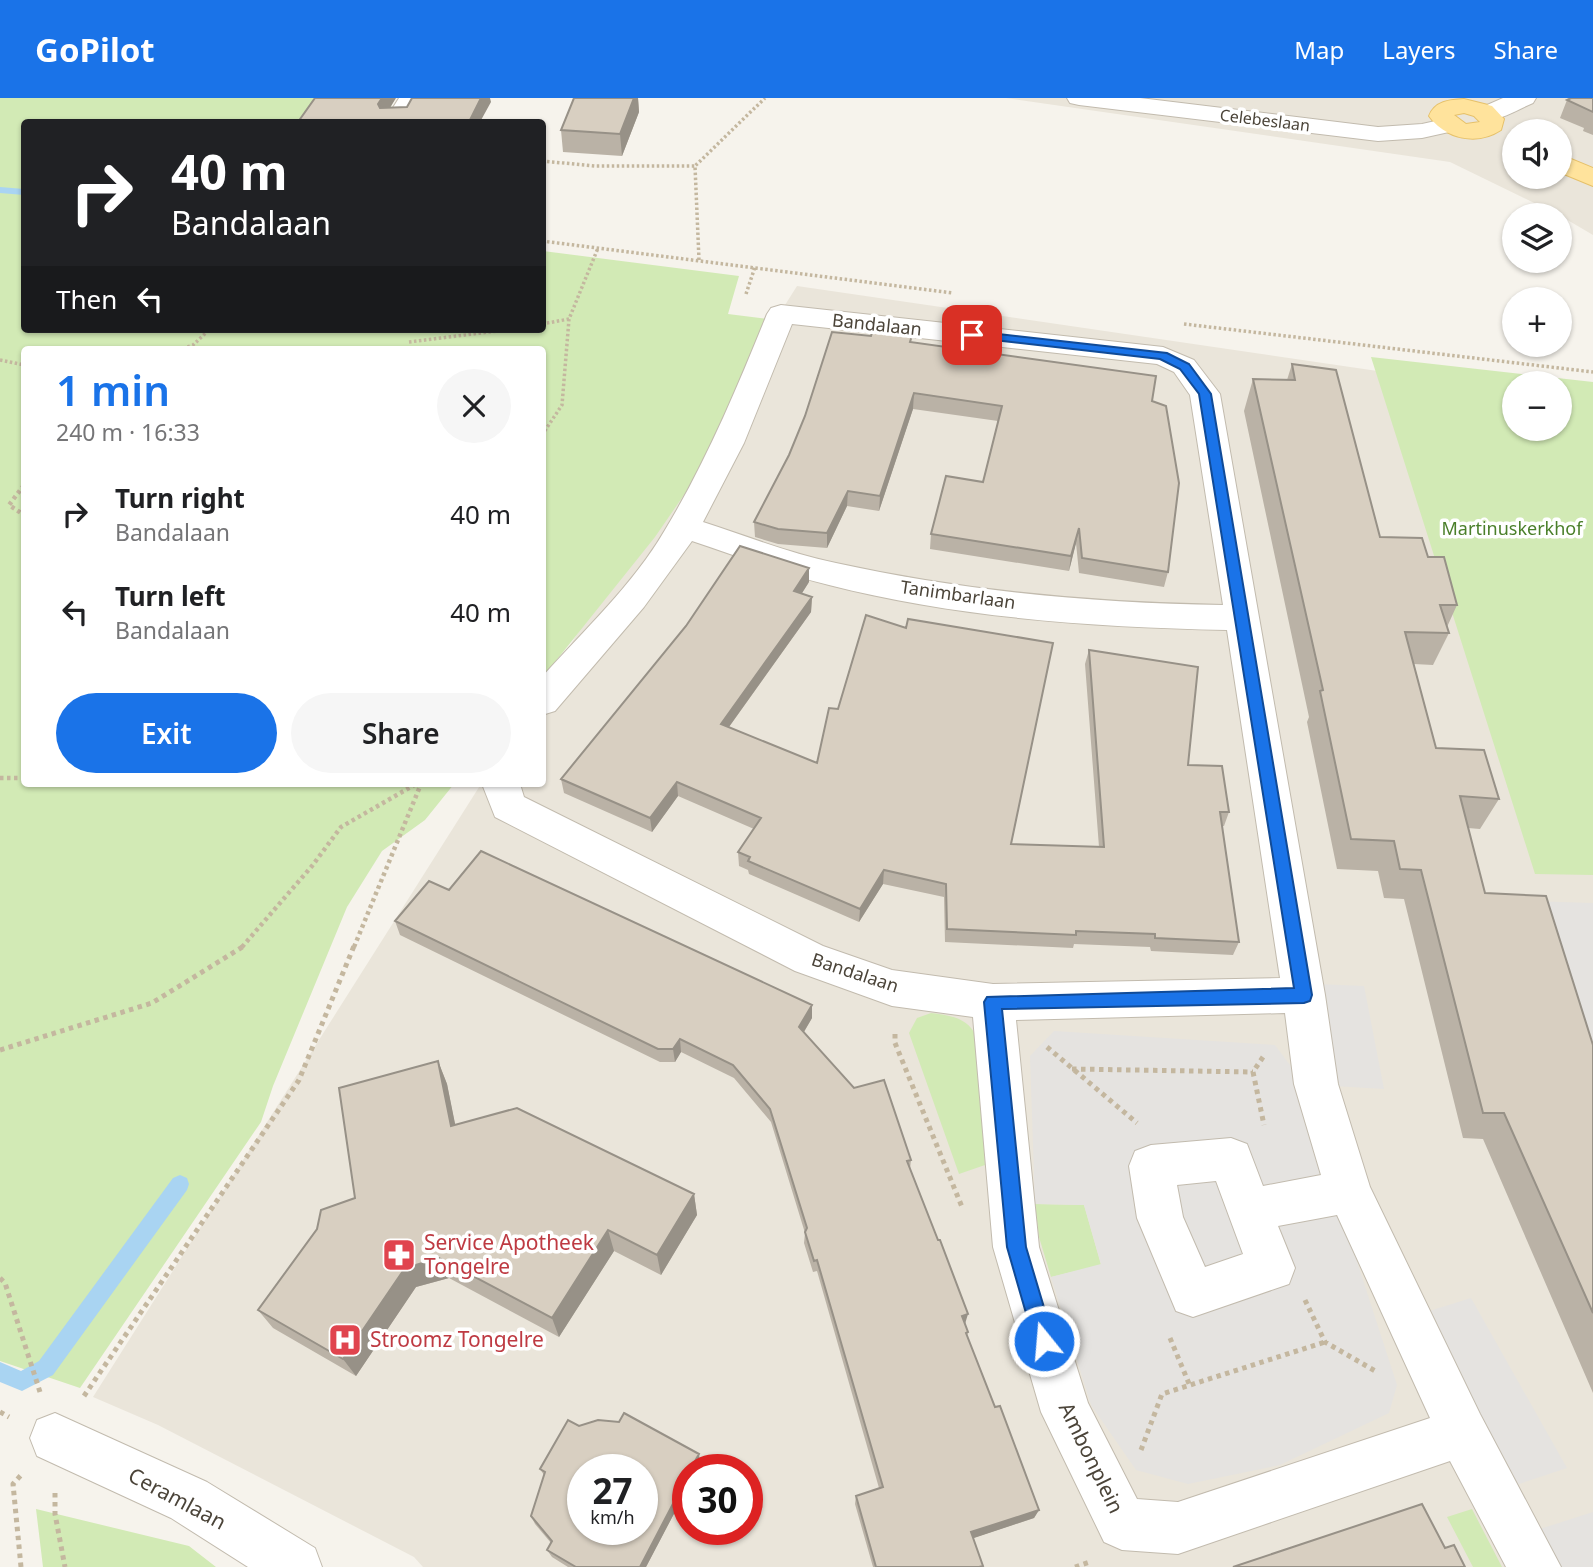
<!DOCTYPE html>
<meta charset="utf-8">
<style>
:root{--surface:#fff;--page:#f6f6f6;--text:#202124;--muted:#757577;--accent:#1a73e8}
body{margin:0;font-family:"Noto Sans",sans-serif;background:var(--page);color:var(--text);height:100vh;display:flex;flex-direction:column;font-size:26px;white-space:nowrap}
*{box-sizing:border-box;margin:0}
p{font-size:23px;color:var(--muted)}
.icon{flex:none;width:38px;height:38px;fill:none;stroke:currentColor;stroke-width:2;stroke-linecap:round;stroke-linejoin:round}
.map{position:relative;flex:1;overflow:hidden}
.side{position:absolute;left:21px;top:248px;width:525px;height:441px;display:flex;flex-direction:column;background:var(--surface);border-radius:7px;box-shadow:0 2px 5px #0004}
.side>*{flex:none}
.top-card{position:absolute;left:21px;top:21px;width:525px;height:214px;border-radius:7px;box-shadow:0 2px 5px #0004;background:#202124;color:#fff;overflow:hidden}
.buttons{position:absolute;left:1502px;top:21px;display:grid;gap:14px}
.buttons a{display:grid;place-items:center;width:70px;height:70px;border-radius:50%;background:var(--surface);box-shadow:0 2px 5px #0004;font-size:35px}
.speed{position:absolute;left:567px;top:1356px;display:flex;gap:14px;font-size:35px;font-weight:700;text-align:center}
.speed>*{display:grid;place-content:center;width:91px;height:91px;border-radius:50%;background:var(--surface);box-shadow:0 2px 5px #0004;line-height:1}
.speed small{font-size:18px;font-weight:400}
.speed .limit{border:10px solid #d22;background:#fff;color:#111}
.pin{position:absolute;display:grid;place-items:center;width:60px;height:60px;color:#fff;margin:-30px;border-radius:14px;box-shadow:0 4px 10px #0006}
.me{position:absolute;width:77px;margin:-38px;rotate:343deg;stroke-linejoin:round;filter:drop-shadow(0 0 5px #0008)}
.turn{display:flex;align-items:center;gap:24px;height:147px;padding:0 35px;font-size:32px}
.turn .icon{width:91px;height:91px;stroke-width:2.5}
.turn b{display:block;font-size:49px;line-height:60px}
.then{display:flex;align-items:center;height:66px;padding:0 35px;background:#0003;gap:14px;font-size:26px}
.round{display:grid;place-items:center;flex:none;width:74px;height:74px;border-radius:37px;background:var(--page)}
.head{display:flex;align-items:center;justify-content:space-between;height:119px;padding:0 35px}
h1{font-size:42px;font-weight:600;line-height:52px;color:var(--accent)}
.cta{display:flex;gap:14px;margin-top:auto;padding:14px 35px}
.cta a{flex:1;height:80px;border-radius:42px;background:var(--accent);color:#fff;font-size:28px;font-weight:600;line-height:80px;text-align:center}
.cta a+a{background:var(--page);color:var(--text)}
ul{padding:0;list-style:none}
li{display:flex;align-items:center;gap:21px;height:98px;padding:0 35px}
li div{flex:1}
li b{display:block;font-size:26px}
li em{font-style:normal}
header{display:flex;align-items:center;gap:42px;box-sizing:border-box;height:98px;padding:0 35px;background:var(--accent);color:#fff}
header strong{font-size:33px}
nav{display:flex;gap:38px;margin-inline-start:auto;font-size:24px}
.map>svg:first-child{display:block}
.residential{fill:#eae5da;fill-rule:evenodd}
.green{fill:#d2eab5;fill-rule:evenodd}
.parking{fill:#e5e3e0}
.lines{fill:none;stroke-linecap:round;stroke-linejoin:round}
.stream{fill:#a9d4f2;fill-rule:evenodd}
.minor-casing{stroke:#c2bbae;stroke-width:2}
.major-casing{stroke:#e6c16a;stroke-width:2}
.path-far2{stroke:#c4b79f;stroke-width:3.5;stroke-dasharray:2.5 2.5;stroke-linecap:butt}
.path-far1{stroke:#c4b79f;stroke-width:4.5;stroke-dasharray:3.5 3.5;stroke-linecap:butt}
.path{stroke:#c4b79f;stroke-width:5;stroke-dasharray:4.5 4.5;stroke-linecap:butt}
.minor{fill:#fff;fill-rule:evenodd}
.major{fill:#ffe39c;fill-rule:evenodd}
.wall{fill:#bab2a6}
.shaded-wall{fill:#979187}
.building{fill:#d8cfc1;stroke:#979187;stroke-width:2;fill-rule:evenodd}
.route{fill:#1a73e8;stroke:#114b97;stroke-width:2}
.labels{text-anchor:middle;stroke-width:7;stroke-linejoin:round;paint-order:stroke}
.far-street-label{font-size:16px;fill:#4b4439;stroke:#fff}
.street-label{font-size:18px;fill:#4b4439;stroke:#fff}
.park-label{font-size:18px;fill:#4a7f2a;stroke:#fff}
.near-health-label{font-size:21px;fill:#be3a42;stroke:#fff;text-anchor:start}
.near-street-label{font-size:21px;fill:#4b4439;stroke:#fff}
</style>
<header>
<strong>GoPilot</strong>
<nav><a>Map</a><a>Layers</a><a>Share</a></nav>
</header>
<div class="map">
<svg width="1593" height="1469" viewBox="0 0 1593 1469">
<rect width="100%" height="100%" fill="#f6f3ec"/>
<path class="residential" d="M1006 0H1593V137L1559 117 1450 64ZM1514 33H1559V79H1514Z
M797 188 1514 293V331H1559L1593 305V1469H423L414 1459 158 1327 93 1299 481 686H542L543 590ZM583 1372H642V1432H583ZM688 1372H747V1432H688Z"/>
<path class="green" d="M0 0H395L383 24H24V231H542L543 153 739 178 728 216 768 221 697 378 655 439 543 579 542 252H24V686H454L425 722 382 753 347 809 273 988 261 1024 80 1290 0 1263Z
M1371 259 1593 284V777L1535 776ZM1514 285H1559V331H1514Z
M931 915C945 917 961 918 971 930 988 950 984 1038 985 1067L959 1076 909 935 917 920Z
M1035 1106 1084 1107 1101 1167 1051 1179 1039 1139Z
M36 1411 189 1448 216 1469H43Z
M1472 1411 1502 1469H1473L1447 1419Z"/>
<path class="parking" d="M1528 803 1593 805V1027Z
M1317 886 1364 888 1384 991 1334 988Z
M1054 933 1275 947 1296 975 1397 1287 1389 1315 1280 1367 1188 1386 1136 1372 1091 1307 1051 1179 1101 1166 1084 1107 1035 1106 1030 958Z
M1471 1200 1567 1370 1513 1388 1420 1216Z
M1593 1414V1469H1561L1540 1431Z"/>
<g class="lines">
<path class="stream" d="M0 89 24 91V97L0 95Z
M180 1077 187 1080 189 1086 187 1092 53 1277 22 1293 0 1284V1264L21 1273 39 1263 173 1080Z"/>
<defs>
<path id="minor" d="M399 0H423L408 24H384Z
M1067 0H1140L1378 29 1422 26 1449 20 1458 22 1461 27 1458 32 1422 40 1378 43 1079 7 1070 5Z
M1503 0H1536L1533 5C1516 12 1496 26 1478 21L1475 16 1478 11Z
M781 207 1163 249 1194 262 1220 296 1325 897 1338 986 1370 1089 1480 1316 1561 1469H1506L1450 1363 1178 1456 1122 1452 1104 1444 1041 1314 993 1149 973 919 892 908 795 873 495 719 482 686H520L524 699 823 848 892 872 993 886 1280 880 1227 532C1094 529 958 520 829 487 783 476 737 458 692 443L644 509 555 613 542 617V579C584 532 633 487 665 432 706 364 737 290 767 216L771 210ZM792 226 1157 266 1174 274 1190 297 1223 507C1093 505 963 493 836 465 791 456 747 438 703 424L744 345ZM1285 915 1294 986 1321 1077 1263 1088 1247 1046 1231 1040 1151 1047 1135 1053 1129 1068 1137 1120 1176 1213 1193 1219 1289 1186 1295 1170 1278 1128 1337 1117 1430 1320 1178 1404 1137 1401 1088 1305 1039 1149 1016 922ZM1216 1083 1243 1156 1205 1169 1183 1119 1177 1087Z
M55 1315 207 1384 315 1450 322 1469H248L171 1420 37 1358 30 1340 37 1322Z"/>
<path id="major" d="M1464 1 1492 8 1504 21 1501 32C1477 48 1445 41 1429 18 1435 3 1449 2 1464 1ZM1464 15 1474 18 1480 24 1466 26 1454 17Z
M1559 56 1593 70V88L1559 74Z"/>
</defs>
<use href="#minor" class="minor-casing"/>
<use href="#major" class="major-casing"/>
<path class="path-far2" d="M542 63 595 68H695
M542 143 953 195
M699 162 695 68 765 0
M746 196 755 169
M542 226 569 221
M1184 226 1593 274
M409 244 513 231
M178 252 193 247 210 231
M0 262 24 267
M542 337 562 307 569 221 598 150"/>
<path class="path-far1" d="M24 387 9 407 24 417
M0 680H24
M242 849 312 768 341 729 416 686
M354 849 421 686"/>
<path class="path" d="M895 936V945L962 1109
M1047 949 1137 1025
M0 952 152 905 244 848
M1263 959 1253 974 1264 1027
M1072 971 1253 974
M0 1180 5 1185 40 1294
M1305 1202 1325 1244 1377 1274
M1170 1240 1190 1288
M84 1298 299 982 354 848
M0 1314 9 1319
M1141 1352 1162 1296 1325 1244
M55 1395V1416L65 1469
M21 1469 13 1386 22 1376
M1075 1469 1090 1464"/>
<use href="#minor" class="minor"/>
<use href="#major" class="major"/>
</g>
<path class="wall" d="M574 0H638L639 14 622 58 563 54 561 32Z
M1593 0V37L1583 33 1584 30 1560 20 1567 2Z
M912 244 1152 303 1168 474 1164 489 1079 475 1076 445 1069 473 930 451 931 436 983 384 998 323 913 311 879 413 847 408 827 450 778 446 755 439 754 424Z
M1292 266 1380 439 1428 459 1457 507 1447 529 1449 535 1433 567 1414 566 1436 650 1499 701 1480 731 1468 730 1485 795 1593 947V1295L1483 1041 1463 1040 1404 801 1384 800 1378 773 1337 771 1307 624 1309 619 1244 313 1253 281 1287 282Z
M809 484 801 496 812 499 811 514 729 629 1012 746 1099 749 1085 566 1089 552 1229 714 1224 728H1222L1239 844 1233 857 1151 853 1150 849 1074 846 1073 850 945 844 944 799 883 786 859 824 749 776 748 772 739 768 738 754 754 731 678 698 652 734 564 695 561 681Z
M449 792 812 907V920L804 934 911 1062 910 1071 968 1234 967 1238 995 1309 1039 1412 1034 1420 973 1440 983 1468 982 1469H873L855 1406 856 1398 879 1390 817 1173 813 1174 804 1145 805 1135 771 1024 734 980 681 954 675 964H660L400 837 395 823Z
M438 963 447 986 455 1027 694 1096 697 1117 661 1177 614 1153 559 1239 449 1180 416 1189 356 1278 273 1230 258 1212 355 1100Z
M579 1328 700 1365 696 1372H688V1389L646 1469H568L552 1459 547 1452 551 1445 535 1426 531 1418 544 1377 540 1371Z"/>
<path class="shaded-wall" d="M382 0H396L382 23 378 6Z
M481 0H490L491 4 480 24H469Z
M634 0H638L639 14 622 58 620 36Z
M914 295 913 311 879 413 880 398Z
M848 393 847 408 827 450V435Z
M1079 430 1076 445 1069 473 1071 458Z
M809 470V484L794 508V493Z
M812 499 811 514 721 640V626Z
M677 684 678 698 652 734 650 720Z
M884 772 883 786 859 824 860 811Z
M812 907V920L799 942V929Z
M680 941 681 954 675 964 673 951Z
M438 963 447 986 460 1050 451 1028Z
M694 1096 697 1117 661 1177 657 1157Z
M608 1132 614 1153 559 1239 552 1220Z
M439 1160 449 1180 416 1189 356 1278 343 1261 405 1170Z
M968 1216 965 1226 962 1218Z
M699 1356 700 1365 696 1372H690Z
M688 1377V1389L646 1469H640Z
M1039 1412 1034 1420 968 1442 971 1434Z"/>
<path class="building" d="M315 0H382L378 6 380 10 407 9 412 0H481L469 24H298Z
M574 0H634L620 36 561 32Z
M1571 0H1593V14L1567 2Z
M874 228 913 234 910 244 1156 278 1152 303 1166 308 1179 385 1168 474 1082 460 1079 430 1071 458 931 436 946 378 983 384 1002 308 914 295 880 398 848 393 827 435 778 431 754 424 789 357 805 318 832 234 871 238Z
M1292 266 1336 272 1380 439 1422 440 1428 459H1444L1457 507H1440L1449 535 1405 534 1436 650 1484 652 1499 701 1460 698 1485 795 1546 798 1593 947V1215L1504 1015H1483L1421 772 1400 771 1394 743 1351 741 1320 593 1323 592 1253 281 1295 282Z
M740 448 809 470 794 493 812 499 721 626 817 665 829 610 838 611 866 517 906 530 908 521 1053 545 1011 746 1104 749 1089 552 1198 569 1188 667 1222 668 1229 714H1220L1239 844 1155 840V836L1076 833V837L947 831 946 786 884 772 860 811 748 763 750 759 738 754 761 720 677 684 650 720 561 681 686 528Z
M481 753 812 907 799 929 854 990 884 982 911 1062 907 1063 938 1142H940L968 1216 962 1218 968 1234 966 1235 995 1309 1000 1308 1039 1412 971 1434 983 1468 979 1469H876L856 1398 883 1389 817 1162 814 1163 805 1134 807 1130 770 1011 733 967 680 941 673 951H658L395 823 429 783 449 792Z
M438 963 451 1028 517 1010 694 1096 657 1157 608 1132 552 1220 439 1160 405 1170 343 1261 258 1212 317 1131 321 1112 355 1100 339 990Z
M624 1315 699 1356 690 1372H688V1377L640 1469H576L547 1452 552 1443 531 1418 545 1374 540 1371 568 1322 579 1328 598 1322 619 1324ZM583 1372H642V1432H583Z
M1422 1406 1445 1450 1454 1447 1465 1469H1233Z"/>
<path class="route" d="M972 233 1167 255 1189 266 1211 296 1312 897 1310 903 1304 905 1002 911 1026 1149 1054 1243 1051 1250 1044 1253 1037 1250 1034 1243 1007 1149 984 904 987 899 1294 890 1199 296 1180 271 1160 261 968 239V234Z"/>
<defs>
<symbol id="pharmacy-square" viewBox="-11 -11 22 22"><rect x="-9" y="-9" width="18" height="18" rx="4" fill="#e0444e" stroke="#fff"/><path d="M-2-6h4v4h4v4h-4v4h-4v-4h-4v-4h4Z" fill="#fff"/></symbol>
<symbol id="hospital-square" viewBox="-11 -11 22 22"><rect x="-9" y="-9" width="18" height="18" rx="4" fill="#e0444e" stroke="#fff"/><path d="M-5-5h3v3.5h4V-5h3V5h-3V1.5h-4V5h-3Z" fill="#fff"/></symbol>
</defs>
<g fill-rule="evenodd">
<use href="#pharmacy-square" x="380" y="1138" width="38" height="38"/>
<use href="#hospital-square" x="326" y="1223" width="38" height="38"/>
</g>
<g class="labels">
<g class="far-street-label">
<text transform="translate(1265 22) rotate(7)" y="6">Celebeslaan</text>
</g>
<g class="street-label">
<text transform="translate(877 227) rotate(6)" y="6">Bandalaan</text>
<text transform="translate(958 497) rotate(8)" y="6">Tanimbarlaan</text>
<text transform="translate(855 875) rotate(18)" y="6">Bandalaan</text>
</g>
<g class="park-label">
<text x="1512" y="437">Martinuskerkhof</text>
</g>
<g class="near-health-label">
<text x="424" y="1152">Service Apotheek<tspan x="424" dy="24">Tongelre</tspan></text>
<text x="370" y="1249">Stroomz Tongelre</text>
</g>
<g class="near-street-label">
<text transform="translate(1091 1360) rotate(64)" y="7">Ambonplein</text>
<text transform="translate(177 1401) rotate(28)" y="7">Ceramlaan</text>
</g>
</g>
</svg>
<div class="buttons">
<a><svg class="icon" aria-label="sound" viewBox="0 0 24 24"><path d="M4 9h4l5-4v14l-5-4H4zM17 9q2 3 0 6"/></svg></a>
<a><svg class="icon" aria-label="layers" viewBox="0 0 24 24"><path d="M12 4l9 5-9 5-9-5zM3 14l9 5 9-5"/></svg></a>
<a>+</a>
<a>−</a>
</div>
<div class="speed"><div>27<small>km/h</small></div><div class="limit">30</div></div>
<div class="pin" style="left:972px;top:237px;background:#d93025"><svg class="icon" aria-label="arrive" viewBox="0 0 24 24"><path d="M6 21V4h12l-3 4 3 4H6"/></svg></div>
<svg class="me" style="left:1044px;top:1243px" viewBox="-20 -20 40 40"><circle r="17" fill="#1a73e8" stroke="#fff" stroke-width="3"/><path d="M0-11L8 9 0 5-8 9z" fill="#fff"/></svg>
<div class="top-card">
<div class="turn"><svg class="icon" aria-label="right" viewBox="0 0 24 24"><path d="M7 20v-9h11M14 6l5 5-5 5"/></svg><div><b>40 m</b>Bandalaan</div></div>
<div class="then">Then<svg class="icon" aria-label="left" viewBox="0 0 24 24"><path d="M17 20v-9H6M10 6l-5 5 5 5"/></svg></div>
</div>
<section class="side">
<div class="head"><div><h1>1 min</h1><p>240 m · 16:33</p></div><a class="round"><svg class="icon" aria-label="close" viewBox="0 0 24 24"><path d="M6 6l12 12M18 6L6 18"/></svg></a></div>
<ul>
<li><svg class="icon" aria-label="right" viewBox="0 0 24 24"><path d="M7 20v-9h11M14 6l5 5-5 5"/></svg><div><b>Turn right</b><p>Bandalaan</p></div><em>40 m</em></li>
<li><svg class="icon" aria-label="left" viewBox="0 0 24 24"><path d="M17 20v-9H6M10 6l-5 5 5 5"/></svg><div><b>Turn left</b><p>Bandalaan</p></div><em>40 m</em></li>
</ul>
<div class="cta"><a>Exit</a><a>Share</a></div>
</section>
</div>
